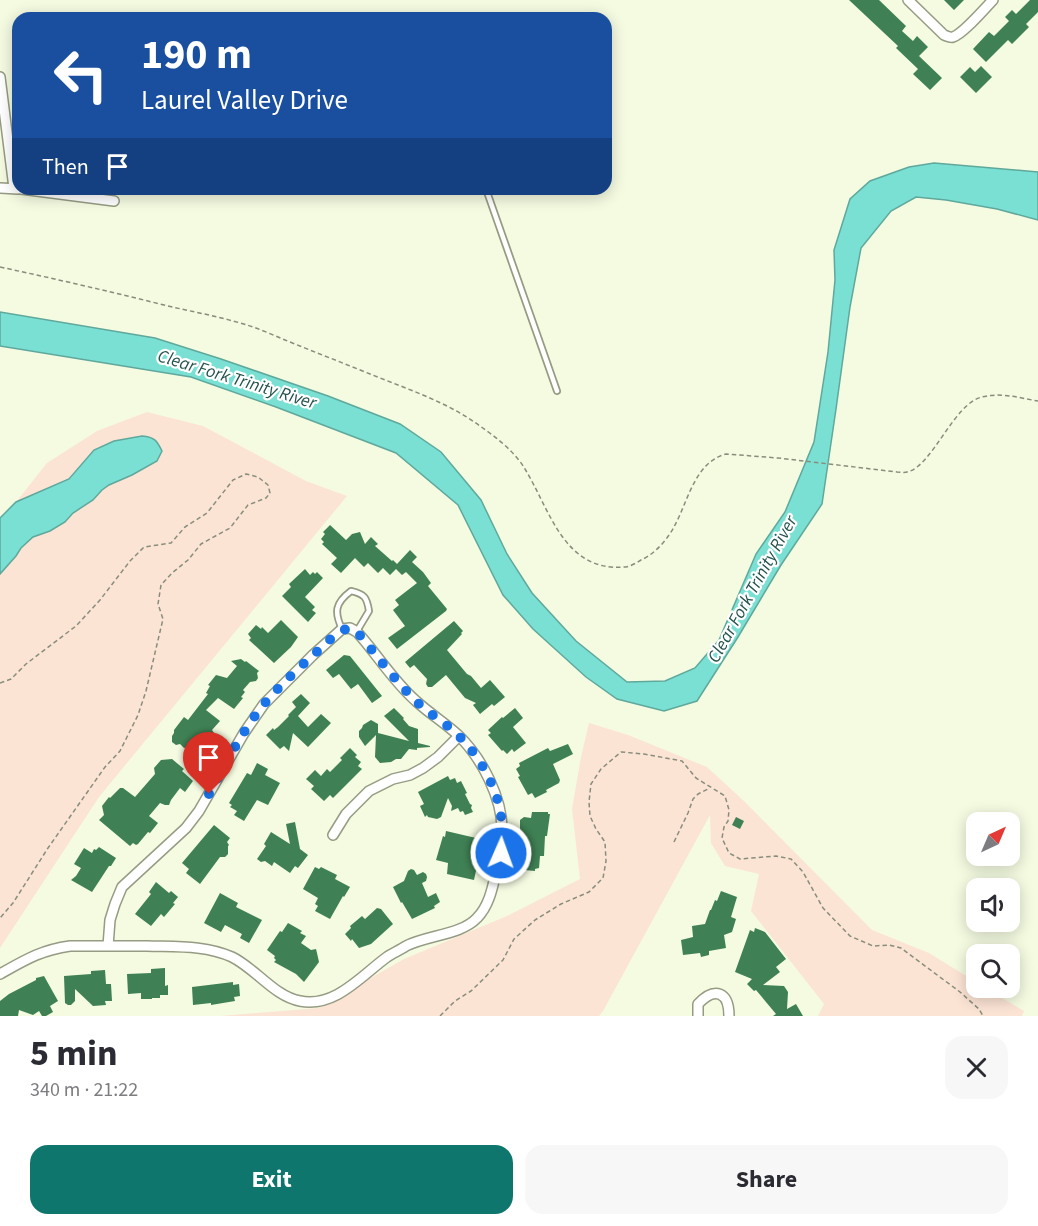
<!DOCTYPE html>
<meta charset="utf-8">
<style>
:root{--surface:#fff;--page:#f7f7f7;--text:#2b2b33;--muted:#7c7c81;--accent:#0f766e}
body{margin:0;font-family:"Source Sans 3",sans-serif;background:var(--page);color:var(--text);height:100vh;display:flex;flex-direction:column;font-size:22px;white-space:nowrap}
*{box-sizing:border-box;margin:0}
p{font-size:20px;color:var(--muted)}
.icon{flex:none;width:33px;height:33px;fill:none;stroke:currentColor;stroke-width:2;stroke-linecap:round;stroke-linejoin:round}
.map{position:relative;height:1016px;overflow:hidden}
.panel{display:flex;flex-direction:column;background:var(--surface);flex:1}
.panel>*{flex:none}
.guide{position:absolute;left:12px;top:12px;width:600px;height:183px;border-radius:18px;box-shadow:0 3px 15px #0003;background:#1a4fa0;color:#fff;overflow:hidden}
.needle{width:39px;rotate:44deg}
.fabs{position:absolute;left:966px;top:812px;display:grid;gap:12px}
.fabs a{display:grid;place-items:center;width:54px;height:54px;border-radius:12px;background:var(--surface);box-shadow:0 3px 15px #0003;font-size:30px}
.pin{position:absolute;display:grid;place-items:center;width:51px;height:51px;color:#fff;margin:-62px -26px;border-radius:50% 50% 50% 0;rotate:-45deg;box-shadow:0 0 6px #0007}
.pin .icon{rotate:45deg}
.me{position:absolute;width:66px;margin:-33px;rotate:2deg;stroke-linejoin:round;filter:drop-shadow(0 0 4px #0008)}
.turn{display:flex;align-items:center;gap:21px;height:126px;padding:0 30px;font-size:27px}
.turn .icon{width:78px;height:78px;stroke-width:2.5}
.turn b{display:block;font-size:42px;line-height:51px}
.then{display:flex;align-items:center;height:57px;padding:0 30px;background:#0003;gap:12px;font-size:22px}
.round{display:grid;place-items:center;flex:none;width:63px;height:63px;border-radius:18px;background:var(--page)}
.head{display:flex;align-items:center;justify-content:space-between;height:102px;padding:0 30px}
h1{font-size:36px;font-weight:700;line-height:45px}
.primary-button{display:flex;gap:12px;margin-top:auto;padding:12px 30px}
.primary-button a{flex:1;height:69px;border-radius:18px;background:var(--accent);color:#fff;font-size:24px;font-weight:700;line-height:69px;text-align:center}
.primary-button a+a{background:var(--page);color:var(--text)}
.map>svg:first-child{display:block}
.green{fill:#fce4d5}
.water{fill:#7ae0d3;stroke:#5fa89c;stroke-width:1.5}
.building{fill:#3f8154}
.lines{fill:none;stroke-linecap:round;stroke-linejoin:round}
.service-casing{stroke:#959c83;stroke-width:8}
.minor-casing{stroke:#959c83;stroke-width:12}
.path{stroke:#888d7b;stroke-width:1.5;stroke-dasharray:4.5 3;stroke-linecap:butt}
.service{stroke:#fff;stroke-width:4.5}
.minor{stroke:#fff;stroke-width:9}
.route{stroke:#1a73e8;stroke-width:10;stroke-dasharray:0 18}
.labels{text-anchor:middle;stroke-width:4.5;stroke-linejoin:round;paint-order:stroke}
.water-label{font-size:18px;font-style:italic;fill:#26534e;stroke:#fff}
</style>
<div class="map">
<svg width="1038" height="1016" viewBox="0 0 1038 1016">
<rect width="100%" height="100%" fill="#f4fbe1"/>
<path class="green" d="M147 412 203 426 306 481 347 496 99 797 0 948V518L16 502 47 463 97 431Z
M589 723 628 735 707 767 745 802 872 930 929 953 976 982V987H984L1024 1011 1022 1016H818L824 1004 751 911 759 874 725 866 711 843 710 815 603 1011 599 1016H221L318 1008 404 959 507 916 580 879 572 809 581 757Z"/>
<path class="water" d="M934 163 1038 172V220L997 209 946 200 916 197 891 211 861 248 850 307 836 409 822 504 781 565 738 637 697 701 664 711 617 699 586 677 533 629 503 595 458 505 396 453 276 407 191 377 0 346V312L155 338 221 359 328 396 400 424 441 452 481 500 507 554 532 593 576 641 627 682 665 681 695 668 719 640 756 554 785 512 814 442 828 352 835 280 834 250 850 199 870 181 909 167Z
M142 436C155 437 157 441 162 451L157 461 132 475 109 485 102 490 93 500 73 513 65 522 50 531 33 537 21 548 16 556 0 574V518L16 502 69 479 94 450 114 441Z"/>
<path class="building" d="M849 0H879L906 26 902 31 913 41 917 36 928 47 919 56 942 78 930 90 913 74 918 69 896 48 898 46Z
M944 0H964L954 10Z
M1030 0H1038V12L1026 24 1029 27 1012 44 1008 40 986 62 973 49 989 32 994 36 1009 21 1005 17 1012 10 1016 14Z
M981 66 992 77 976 93 960 77 970 67 975 72Z
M330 525 346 540 352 534 360 532 365 544 371 537 378 544 375 546 392 561 393 560 397 564 410 550 417 557 412 562 423 572 431 583 428 586 447 609 446 611 397 649 388 638 405 626 393 610 399 605 395 600 417 583 406 572 402 575 396 569 390 575 383 568 378 573 368 563 364 567 355 558 341 573 331 564 337 558 322 544 324 542 321 539 325 534 323 532Z
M305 569 310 575 313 572 315 574 317 572 323 578 305 597 315 607 312 610 316 613 308 622 282 596 291 587 289 584Z
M281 620 298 637 291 647 274 663 249 640 251 638 248 634 256 625 261 629 262 627 268 633Z
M454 621 463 631 461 633 462 634 447 650 467 674 471 676 481 688 490 680 505 697 494 706 492 704 480 714 473 705 476 703 465 698 446 675 432 687H428L426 684 427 679 414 665 410 668 405 662Z
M344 655 350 656 382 696 372 703 358 684 351 689 339 674 333 678 326 670Z
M241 659 245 662 246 661 259 671 257 673 258 678 256 681 250 682 243 690 245 692 241 697 243 698 234 709 218 698 206 710 220 721 212 730 214 733 204 743 209 748 204 754 202 757 188 747 184 748 180 744 176 745 172 742V736L174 733V730L184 717 188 720 208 694 206 693 210 686 208 685 216 675 227 678 237 666 231 661Z
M301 694 310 703 298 716 308 727 321 714 331 723 308 747 293 733 289 751 284 746 280 749 266 735 273 728 274 730 278 727 289 716 288 715 296 707 292 702Z
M394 708 404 718 403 719 409 726 418 729V743L430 746V747L417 748V750L409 749 401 759H396L391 762 380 763 375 757 376 735 365 746 359 737V731L362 728 363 725 371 720 378 724V733L409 741 384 716Z
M515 708 523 718 513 727 526 743 514 752 512 749 507 754 503 750 502 751 488 735 491 733 488 730 502 717 503 718Z
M568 744 573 754 553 764 560 780 559 783 546 790 547 792 535 798 532 793 528 795 518 777 520 776 516 769 520 766 519 763 548 748 550 751Z
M350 748 357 755 355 757 361 762 358 766 362 769 333 798 330 795 324 801 311 789 314 786 306 779 315 770 321 776 327 769 330 772 342 760 340 758Z
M172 759 184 769 182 771 193 781 185 792 180 788 171 800 169 805H165L160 803 149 816 158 823 150 833 148 832 138 844 136 845 133 843 130 846 99 820 104 815 102 806 109 797 110 798 120 788H123L135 797 155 774 154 768 161 760Z
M257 763 268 769 265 775 280 783 268 805 257 800 244 821 234 815 237 811 230 807 232 805 229 803 247 773 251 775Z
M448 776 450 780 455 778 457 783 461 781 467 793 465 794 470 804 472 805 471 808 473 812 465 815 463 811 460 812 458 808 451 811 452 806 448 798 441 817 437 819 428 817 427 815 425 817 420 806 424 804 418 792Z
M532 812H548V814H550L547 836H545L544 856H540L539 868 535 869V871L524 870V868H519V865H517V856H520V820L524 817 531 818Z
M736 817 744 821 740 829 732 825Z
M295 822 300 849 308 855 298 868 295 866 290 873 274 862 272 866 265 861 261 862 257 859 266 846 264 844 271 832 290 844 286 824Z
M214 825 230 838 227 842 229 845 228 846V854L225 857H220L200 884 186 873 189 869 182 863Z
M446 831 476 838 472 855 479 857 474 880 447 874 448 863 436 860 443 836 445 837Z
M99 847 116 858 111 866H109L92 892 71 880 76 876 81 868 74 864 84 848 92 853 94 849 96 850Z
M315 867 319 869 321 867 337 875 335 879 350 887 344 897 343 896 330 919 315 911 318 906 315 904 318 898 303 889Z
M411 869 414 870 417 875 423 872 426 874 427 877 426 881 422 883 428 897 436 893 440 902 434 906 435 908 412 919 402 902 401 903 393 887 404 881 408 871Z
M156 882 169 893 171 891 178 897 173 903 175 904 164 917 161 914 151 926 135 914 151 894 149 892Z
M721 891 737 897 731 917 736 919 732 932 724 935 726 948 709 951V955L701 957 700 953 683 955 681 940 693 937 692 926 705 924 710 910H711L715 900 717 901Z
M220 893 238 903 236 907 262 920 249 943 240 938 242 934 225 925 221 932 204 923Z
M377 908 381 909 393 924 371 944 359 948 352 939 351 941 345 934 351 928 350 926 362 916 365 919Z
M288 923 302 931 300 933 306 936 301 943 311 950 316 949 317 953 319 962 304 982 296 974 274 962 276 960 274 958 275 956 267 950 280 931 282 932Z
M755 928 765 932 786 959 776 967 780 972 763 985 784 986 788 992 787 1009 796 1004 803 1016H773L776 1014 756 990 754 991 747 984 752 979 735 972 750 930 754 932Z
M165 968V986L168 985V995H160V998H152V999H141V993L128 994 127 974 151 973V969Z
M105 970 106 984H111L112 1001H105L106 1005 93 1006 75 989V1001L71 1005H68L65 1003 64 976 91 974V971Z
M44 976 58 1001 50 1006 53 1012 46 1016H42L39 1011 33 1015 19 1010 18 1016H0V1001L9 994 36 980V978Z
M233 982V985L239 984 240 996 234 997 235 1001 211 1005V1003L193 1005 192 987Z"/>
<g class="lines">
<defs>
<path id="service" d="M486 189 557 391
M342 629C334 612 335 603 351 591 365 594 367 598 369 611L357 631"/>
<path id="minor" d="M908 0 944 35C947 36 950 38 953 37 963 34 985 8 993 0
M0 77 14 188
M0 188 18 189
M21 189 114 201
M333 835 346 814 369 791 393 779 410 775 423 768 438 757 459 736
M0 974C25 960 41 950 70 946 96 946 122 946 147 946 176 947 205 945 232 957 255 968 275 997 300 1001 335 1008 361 976 387 957 393 953 400 950 406 946 428 935 461 935 477 918 490 905 493 885 497 868 500 856 502 844 502 832 503 799 482 758 458 735 445 723 429 713 416 701 393 681 377 654 357 632L350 628 342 629 313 655 264 704 244 733 199 811 186 828 122 887 115 904 110 920 108 946
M698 1016V1004C715 986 729 992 729 1016"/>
</defs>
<use href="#service" class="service-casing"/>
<use href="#minor" class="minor-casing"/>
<path class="path" d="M0 267C56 279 112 292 168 306 194 312 221 317 247 325 260 329 273 335 285 340 312 351 338 361 365 372 404 388 446 401 480 426 496 437 515 452 525 469 550 510 564 572 624 567 630 567 636 563 641 560 655 554 668 539 675 525 688 501 695 462 726 454L778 458 897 472C901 472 904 473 907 472 932 467 954 403 982 397 1001 392 1019 398 1038 401
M0 683 11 679 26 664 76 626 100 600 130 561 144 547 171 543 185 527 207 513 233 480 246 474 258 477 268 485 270 493 266 498 248 505 230 528 201 544 188 560 172 573 161 585 158 604 163 619 146 691 138 715 120 751 105 767 48 848 13 903 0 918
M674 842 688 813 693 799 698 794 710 788
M440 1016 455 1001 471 991 503 960 514 939 535 920 561 904 589 892 603 878 606 861 605 842 596 829 590 816 589 802 591 784 601 769 621 752 644 754 682 761 696 778 725 796 729 810 728 821 724 827 722 838 729 853 740 859 776 856 791 859 803 872 823 908 850 936 873 946 889 945 901 948 960 992 979 1009 983 1016"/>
<use href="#service" class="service"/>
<use href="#minor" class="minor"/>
</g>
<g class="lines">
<path class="route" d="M209 794C226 764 242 731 264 704 281 684 301 666 320 649 329 641 338 630 350 628L357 632C376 654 393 678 413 698 427 713 445 722 459 736 483 760 502 796 502 830 503 838 501 845 501 853"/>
</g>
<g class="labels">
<g class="water-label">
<text transform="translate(237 379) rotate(17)" y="6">Clear Fork Trinity River</text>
<text transform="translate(752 589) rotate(-61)" y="6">Clear Fork Trinity River</text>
</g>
</g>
</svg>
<div class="fabs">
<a><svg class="needle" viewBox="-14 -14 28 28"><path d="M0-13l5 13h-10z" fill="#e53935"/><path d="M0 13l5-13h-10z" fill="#7c7c81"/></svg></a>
<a><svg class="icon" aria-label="sound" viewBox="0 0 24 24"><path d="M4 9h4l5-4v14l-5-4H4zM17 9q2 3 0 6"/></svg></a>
<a><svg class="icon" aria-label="search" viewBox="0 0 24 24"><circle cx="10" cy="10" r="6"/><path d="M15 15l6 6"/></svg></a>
</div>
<div class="pin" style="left:209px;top:794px;background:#d93025"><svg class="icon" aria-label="arrive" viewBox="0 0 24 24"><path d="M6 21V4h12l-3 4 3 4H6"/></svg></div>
<svg class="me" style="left:501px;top:853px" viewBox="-20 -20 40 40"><circle r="17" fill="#1a73e8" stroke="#fff" stroke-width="3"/><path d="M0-11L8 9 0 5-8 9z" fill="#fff"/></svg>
<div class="guide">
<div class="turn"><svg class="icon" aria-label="left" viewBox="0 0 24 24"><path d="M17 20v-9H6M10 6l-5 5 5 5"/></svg><div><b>190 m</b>Laurel Valley Drive</div></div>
<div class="then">Then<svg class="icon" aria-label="arrive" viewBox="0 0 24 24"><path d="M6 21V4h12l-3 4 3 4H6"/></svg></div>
</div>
</div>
<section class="panel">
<div class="head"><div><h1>5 min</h1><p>340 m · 21:22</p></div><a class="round"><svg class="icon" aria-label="close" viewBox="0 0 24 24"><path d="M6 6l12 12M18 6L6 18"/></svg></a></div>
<div class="primary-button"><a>Exit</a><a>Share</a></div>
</section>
